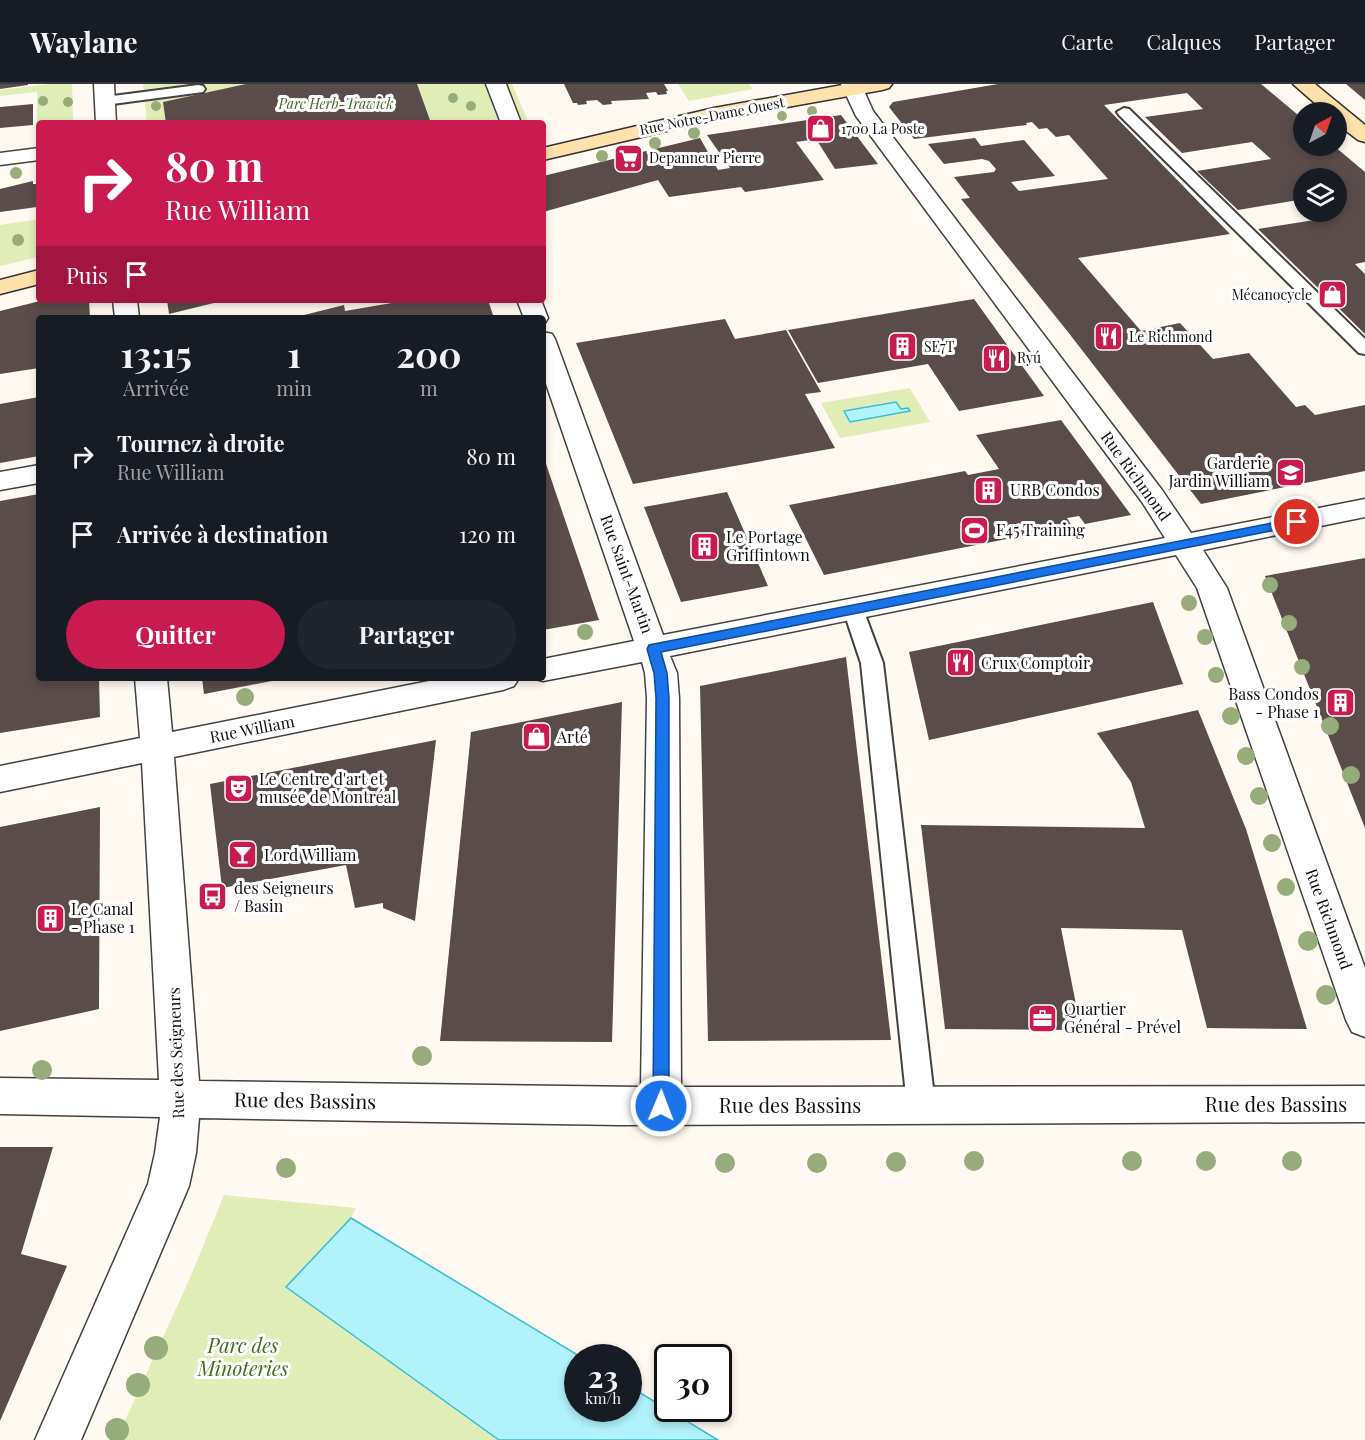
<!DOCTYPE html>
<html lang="fr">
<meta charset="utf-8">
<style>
:root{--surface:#171b24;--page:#20242c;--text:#f1f3f6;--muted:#9ea1a6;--line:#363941;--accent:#ca1b50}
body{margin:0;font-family:"Playfair Display",serif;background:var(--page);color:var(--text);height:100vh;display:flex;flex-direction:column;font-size:22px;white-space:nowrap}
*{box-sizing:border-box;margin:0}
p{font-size:20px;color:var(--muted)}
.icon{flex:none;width:33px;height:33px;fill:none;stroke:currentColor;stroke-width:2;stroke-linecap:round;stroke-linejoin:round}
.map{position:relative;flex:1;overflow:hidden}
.panel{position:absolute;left:36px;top:231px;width:510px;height:366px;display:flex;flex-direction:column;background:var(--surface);border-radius:6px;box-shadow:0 3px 9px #0003}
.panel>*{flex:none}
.banner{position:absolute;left:36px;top:36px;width:510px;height:183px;border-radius:6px;box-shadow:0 3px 9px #0003;background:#ca1b50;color:#fff;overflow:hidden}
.needle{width:39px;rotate:40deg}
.tools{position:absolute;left:1293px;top:18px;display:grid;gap:12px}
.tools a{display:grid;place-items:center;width:54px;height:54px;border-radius:50%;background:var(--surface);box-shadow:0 3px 9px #0003;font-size:30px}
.speed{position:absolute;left:564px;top:1260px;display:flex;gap:12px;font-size:30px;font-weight:700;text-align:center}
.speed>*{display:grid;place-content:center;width:78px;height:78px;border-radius:50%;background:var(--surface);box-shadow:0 3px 9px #0003;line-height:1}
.speed small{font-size:15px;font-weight:400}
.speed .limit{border:3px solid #111;border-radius:9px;background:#fff;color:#111}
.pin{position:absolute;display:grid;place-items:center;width:51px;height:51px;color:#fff;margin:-26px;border:3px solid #fff;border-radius:50%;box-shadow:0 2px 6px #0007}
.me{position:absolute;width:66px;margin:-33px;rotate:1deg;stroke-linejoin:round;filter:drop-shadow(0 0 4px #0008)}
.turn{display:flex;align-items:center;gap:21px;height:126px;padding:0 30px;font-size:27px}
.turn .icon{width:78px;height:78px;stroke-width:2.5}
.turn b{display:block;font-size:42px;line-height:51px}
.then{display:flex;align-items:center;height:57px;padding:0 30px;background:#0003;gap:12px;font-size:22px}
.eta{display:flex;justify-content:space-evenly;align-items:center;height:102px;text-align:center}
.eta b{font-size:36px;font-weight:700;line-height:42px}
.cta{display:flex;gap:12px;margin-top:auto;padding:12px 30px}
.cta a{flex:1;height:69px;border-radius:36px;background:var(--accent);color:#fff;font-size:24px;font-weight:700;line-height:69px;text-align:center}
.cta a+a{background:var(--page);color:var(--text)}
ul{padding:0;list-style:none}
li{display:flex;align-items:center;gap:18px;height:78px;padding:0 30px}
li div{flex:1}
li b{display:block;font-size:22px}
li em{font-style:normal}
header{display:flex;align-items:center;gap:36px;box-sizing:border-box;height:84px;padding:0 30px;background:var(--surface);border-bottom:2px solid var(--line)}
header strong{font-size:28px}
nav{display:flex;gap:33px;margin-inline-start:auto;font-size:21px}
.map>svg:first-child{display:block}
.green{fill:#e1edb7}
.water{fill:#b1f2fb;stroke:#32bfd7;stroke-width:1.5}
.building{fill:#594c4a}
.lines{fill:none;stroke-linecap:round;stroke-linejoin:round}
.lane-casing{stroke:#424242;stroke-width:4}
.street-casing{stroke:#424242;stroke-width:3}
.secondary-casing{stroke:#313131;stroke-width:3}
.lane{fill:#fff;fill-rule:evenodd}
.street{fill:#fff;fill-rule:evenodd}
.secondary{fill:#ffe1ac;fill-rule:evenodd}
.tree{fill:#96ac7a}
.route{fill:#1a73e8;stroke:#114b97;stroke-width:1.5}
.labels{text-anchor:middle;stroke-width:6;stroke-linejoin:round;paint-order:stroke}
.far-park-label{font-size:14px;font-style:italic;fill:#406d19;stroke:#fff}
.far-street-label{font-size:14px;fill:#0f0f0f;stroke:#fff}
.far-poi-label{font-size:14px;fill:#0f0f0f;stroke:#fff;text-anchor:start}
.poi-label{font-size:16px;fill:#0f0f0f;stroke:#fff;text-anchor:start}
.street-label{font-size:16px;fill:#0f0f0f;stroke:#fff}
.near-street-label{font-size:20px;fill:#0f0f0f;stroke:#fff}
.near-park-label{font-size:20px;font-style:italic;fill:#406d19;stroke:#fff}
</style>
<header>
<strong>Waylane</strong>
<nav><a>Carte</a><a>Calques</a><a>Partager</a></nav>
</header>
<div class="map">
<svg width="1365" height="1356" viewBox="0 0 1365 1356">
<rect width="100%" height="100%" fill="#fff9f1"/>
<path class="green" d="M49 0H72L73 39H39L37 56V8L0 12V6Z
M143 0H512L529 39H147Z
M678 0H749L753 5 689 17Z
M36 84H39V173L0 182V141L39 135Z
M910 304 930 338 840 354 821 319Z
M224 1111 356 1124 351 1134 286 1203 499 1356H116L190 1194Z"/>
<path class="water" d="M896 318 901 325 908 324 910 327 850 338 844 327Z
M351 1134 581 1273 578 1274V1324H628L629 1302 718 1356H499L286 1203Z"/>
<path class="building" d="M0 0H28V1L0 5Z
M246 0H417L431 39H166L163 18Z
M564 0H664L668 7H666L667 10 658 11 656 8 646 9 649 15 611 17 612 20 603 21 597 16 586 17 587 20 578 21 577 19H573Z
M998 0H1261L1304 36V62H1334L1365 88V178L1355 180 1365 190V250L1258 145 1334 133 1328 128H1336V94H1304V115L1238 126 1197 87 1271 75 1252 58 1182 69 1145 33 1203 25 1187 9 1104 21 1230 150 1078 174 1141 247 1180 239 1213 275 1249 269 1296 323 1305 321 1315 331 1365 321V387L1201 420 1068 248 961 115 970 114 954 93 994 88 996 85 989 77 982 75 944 80 928 60 975 54 981 62 1024 56 1055 92 1011 98 1019 107 1108 95 1069 51 1056 53 1047 44 1039 45 1032 38 1026 39 1027 41 914 55 889 23 893 18Z
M1346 0H1365V16Z
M33 20V41L0 44V23Z
M841 31 878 80 835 85 816 55 796 58 824 96 745 108 741 103 669 113 658 96 543 128V92L700 54 718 86 730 84 707 51Z
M33 97V100H37V123L0 128V105Z
M974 215 1044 312 959 327 928 280 818 299 788 246Z
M44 216H89L90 234H39V284L0 290V227Z
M167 216H222V217L169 230Z
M409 216H488L494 234H292L344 221 345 227Z
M725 235 735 255 786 246 821 308 805 310 835 364 633 400 576 259Z
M39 313V372L0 379V320Z
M1061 336 1131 431 1085 440 1079 432 1067 434 1072 442 824 491 789 421 965 387 968 391 999 385 976 351Z
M543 371 599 536 543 546Z
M727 408 768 502 681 518 644 423Z
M39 410V594H99L100 633 0 649V417Z
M1365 474V744L1265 492Z
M1153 518 1183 600 929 656 909 568Z
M846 573 891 956 708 957 700 602Z
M202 594H282V595L204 610Z
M622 618 612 958 440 957 471 648Z
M1198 626 1246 745 1307 945 1207 944 1182 846 1061 844 1081 946 945 945 921 741 1145 744 1131 698 1097 649Z
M436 656 415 837 383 824V819L355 824 346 781 222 804 210 700Z
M100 723 99 925 0 947V743Z
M0 1063H53L21 1170 67 1182 0 1337Z"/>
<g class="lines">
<defs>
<path id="lane" d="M198 1 203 2 205 5 203 8 105 21 98 17 105 13Z
M1124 24 1129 25 1365 255V270L1359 269 1119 31 1117 28Z
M853 518 860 520 863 525 883 579 935 1021 931 1030 921 1034 911 1030 907 1021 861 579 843 525 846 520Z"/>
<path id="street" d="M94 0H114L116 39H96Z
M486 0H506L521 39H501Z
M841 0H861L873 27 1162 406 1191 449 1365 415V433L1203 466 1227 504 1365 884V953L1352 948 1346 936 1197 504 1176 471 670 572 677 589 679 614 681 1003 1365 1002V1038L619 1041 199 1034 196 1069 189 1102 81 1356H35L148 1100 155 1069 160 1033 0 1030V994L159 996 142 679 0 708V682L140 654 135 594H167L172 648 444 594H519L514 602 503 606 174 673 199 997 641 1003 647 614 645 589 642 578 543 597 532 594H543V575L634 557 543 291V248L552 250 555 255 663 551 1165 454 1142 418 856 32Z
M39 64V76L0 81V69Z
M113 216H137L139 234H115Z
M517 216H541L548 234 545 239 543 234H524Z
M39 381V399L0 406V388Z"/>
<path id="secondary" d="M848 0H892L889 4 882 6 714 36 543 76V64L714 24Z
M1293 0H1315L1365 41V58L1358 56 1336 39V28H1325Z
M39 186V200L0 210V196Z"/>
</defs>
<use href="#lane" class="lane-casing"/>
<use href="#street" class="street-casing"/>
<use href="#secondary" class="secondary-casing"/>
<use href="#lane" class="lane"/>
<use href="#street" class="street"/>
<use href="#secondary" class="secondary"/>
</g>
<g class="tree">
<circle cx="453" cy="14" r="5"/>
<circle cx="43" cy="17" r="5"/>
<circle cx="68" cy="18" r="5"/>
<circle cx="156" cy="22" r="5"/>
<circle cx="471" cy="22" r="5"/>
<circle cx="812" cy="27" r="5"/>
<circle cx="782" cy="32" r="5"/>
<circle cx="694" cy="49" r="6"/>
<circle cx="655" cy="59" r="6"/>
<circle cx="602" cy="72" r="6"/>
<circle cx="16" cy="89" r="6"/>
<circle cx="18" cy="156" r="6"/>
<circle cx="1270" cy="501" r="8"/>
<circle cx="1189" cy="519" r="8"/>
<circle cx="1289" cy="539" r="8"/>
<circle cx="585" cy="548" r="8"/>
<circle cx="1205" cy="553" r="8"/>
<circle cx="1302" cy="583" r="8"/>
<circle cx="1216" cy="591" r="8"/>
<circle cx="245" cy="613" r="9"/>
<circle cx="1231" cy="632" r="9"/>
<circle cx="1330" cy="642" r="9"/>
<circle cx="1246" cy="672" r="9"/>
<circle cx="1351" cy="691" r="9"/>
<circle cx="1259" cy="712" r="9"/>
<circle cx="1272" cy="759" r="9"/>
<circle cx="1286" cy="803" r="9"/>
<circle cx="1308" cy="857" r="10"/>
<circle cx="1326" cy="911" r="10"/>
<circle cx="422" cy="972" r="10"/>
<circle cx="42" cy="986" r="10"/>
<circle cx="974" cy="1077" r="10"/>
<circle cx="1132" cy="1077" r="10"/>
<circle cx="1206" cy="1077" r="10"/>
<circle cx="1292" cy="1077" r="10"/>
<circle cx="896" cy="1078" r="10"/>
<circle cx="725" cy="1079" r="10"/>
<circle cx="817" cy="1079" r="10"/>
<circle cx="286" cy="1084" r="10"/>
<circle cx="156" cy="1264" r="12"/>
<circle cx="138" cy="1301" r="12"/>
<circle cx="117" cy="1346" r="12"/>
</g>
<path class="route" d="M1297 434 1301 435V441L661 568 667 589 669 614V1022L667 1028 661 1030 655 1028 653 1022 656 614 654 589 647 565 649 561Z"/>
<defs>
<symbol id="shop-square" viewBox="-11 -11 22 22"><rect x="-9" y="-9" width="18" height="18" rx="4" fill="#ca1b50" stroke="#fff"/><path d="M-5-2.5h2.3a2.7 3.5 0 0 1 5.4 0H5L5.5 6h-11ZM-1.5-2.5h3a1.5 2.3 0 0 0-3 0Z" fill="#fff"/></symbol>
<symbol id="supermarket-square" viewBox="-11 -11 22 22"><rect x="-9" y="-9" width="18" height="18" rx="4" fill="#ca1b50" stroke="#fff"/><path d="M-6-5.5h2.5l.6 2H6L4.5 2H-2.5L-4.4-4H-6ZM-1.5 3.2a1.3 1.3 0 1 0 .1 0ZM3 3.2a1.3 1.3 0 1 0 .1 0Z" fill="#fff"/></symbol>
<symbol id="restaurant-square" viewBox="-11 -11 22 22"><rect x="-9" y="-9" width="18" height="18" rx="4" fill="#ca1b50" stroke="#fff"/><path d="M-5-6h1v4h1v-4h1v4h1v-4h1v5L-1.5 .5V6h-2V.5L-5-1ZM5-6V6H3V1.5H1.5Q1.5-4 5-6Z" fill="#fff"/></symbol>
<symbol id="building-square" viewBox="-11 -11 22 22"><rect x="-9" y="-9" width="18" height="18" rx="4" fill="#ca1b50" stroke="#fff"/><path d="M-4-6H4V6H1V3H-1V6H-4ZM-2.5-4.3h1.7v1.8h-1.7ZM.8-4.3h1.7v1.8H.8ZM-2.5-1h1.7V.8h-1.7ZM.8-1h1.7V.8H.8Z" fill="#fff"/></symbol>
<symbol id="school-square" viewBox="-11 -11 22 22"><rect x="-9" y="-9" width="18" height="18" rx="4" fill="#ca1b50" stroke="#fff"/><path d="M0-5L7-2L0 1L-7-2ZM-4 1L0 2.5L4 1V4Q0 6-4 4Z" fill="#fff"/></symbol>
<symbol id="stadium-square" viewBox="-11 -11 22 22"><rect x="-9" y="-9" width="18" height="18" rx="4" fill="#ca1b50" stroke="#fff"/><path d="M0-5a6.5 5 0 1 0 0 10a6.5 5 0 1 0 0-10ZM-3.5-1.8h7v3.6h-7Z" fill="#fff"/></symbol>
<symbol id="theatre-square" viewBox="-11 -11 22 22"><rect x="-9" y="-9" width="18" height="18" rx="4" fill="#ca1b50" stroke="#fff"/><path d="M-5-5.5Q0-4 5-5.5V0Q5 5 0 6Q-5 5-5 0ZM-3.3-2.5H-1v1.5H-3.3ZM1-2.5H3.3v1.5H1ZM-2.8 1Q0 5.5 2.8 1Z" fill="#fff"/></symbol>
<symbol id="bar-square" viewBox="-11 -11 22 22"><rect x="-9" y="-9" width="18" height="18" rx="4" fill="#ca1b50" stroke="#fff"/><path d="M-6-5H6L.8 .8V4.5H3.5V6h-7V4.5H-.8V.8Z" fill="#fff"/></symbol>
<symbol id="bus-square" viewBox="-11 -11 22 22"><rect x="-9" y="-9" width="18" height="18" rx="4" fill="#ca1b50" stroke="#fff"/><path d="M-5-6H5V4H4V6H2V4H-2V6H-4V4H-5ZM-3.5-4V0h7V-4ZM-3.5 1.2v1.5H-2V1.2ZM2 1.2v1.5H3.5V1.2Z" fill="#fff"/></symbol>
<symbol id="office-square" viewBox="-11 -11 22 22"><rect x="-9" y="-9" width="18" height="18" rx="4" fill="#ca1b50" stroke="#fff"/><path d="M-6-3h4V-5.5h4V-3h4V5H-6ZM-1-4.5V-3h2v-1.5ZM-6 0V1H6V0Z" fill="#fff"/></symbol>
</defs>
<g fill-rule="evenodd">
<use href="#shop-square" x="804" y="28" width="33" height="33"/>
<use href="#supermarket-square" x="612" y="58" width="33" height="33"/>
<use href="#shop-square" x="1316" y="194" width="33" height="33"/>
<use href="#restaurant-square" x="1092" y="236" width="33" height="33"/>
<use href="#building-square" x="886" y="246" width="33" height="33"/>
<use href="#restaurant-square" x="980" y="258" width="33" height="33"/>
<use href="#school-square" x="1274" y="372" width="33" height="33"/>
<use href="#building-square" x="972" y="390" width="33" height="33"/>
<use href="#stadium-square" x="958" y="430" width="33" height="33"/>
<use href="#building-square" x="688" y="446" width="33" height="33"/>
<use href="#restaurant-square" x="944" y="562" width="33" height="33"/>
<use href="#building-square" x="1324" y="602" width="33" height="33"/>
<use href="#shop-square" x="520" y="636" width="33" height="33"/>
<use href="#theatre-square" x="222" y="688" width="33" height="33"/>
<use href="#bar-square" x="226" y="754" width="33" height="33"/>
<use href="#bus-square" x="196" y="796" width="33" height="33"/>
<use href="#building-square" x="34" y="818" width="33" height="33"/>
<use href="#office-square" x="1026" y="918" width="33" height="33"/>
</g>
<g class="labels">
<g class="far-park-label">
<text x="336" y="25">Parc Herb-Trawick</text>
</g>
<g class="far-street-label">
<text transform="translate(712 32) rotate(-11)" y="5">Rue Notre-Dame Ouest</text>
</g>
<g class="far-poi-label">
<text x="841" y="50">1700 La Poste</text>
<text x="649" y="79">Depanneur Pierre</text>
<text x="1312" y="216" text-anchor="end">Mécanocycle</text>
<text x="1129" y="258">Le Richmond</text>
<text x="924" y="268">SE7T</text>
<text x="1017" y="279">Ryú</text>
</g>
<g class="poi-label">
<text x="1270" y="385" text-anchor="end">Garderie<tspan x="1270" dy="18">Jardin William</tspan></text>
<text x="1010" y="412">URB Condos</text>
<text x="996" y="452">F45 Training</text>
<text x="726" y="459">Le Portage<tspan x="726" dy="18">Griffintown</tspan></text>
<text x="981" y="585">Crux Comptoir</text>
<text x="1319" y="616" text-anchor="end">Bass Condos<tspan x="1319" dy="18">- Phase 1</tspan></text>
<text x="557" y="659">Arté</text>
<text x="259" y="701">Le Centre d'art et<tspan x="259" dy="18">musée de Montréal</tspan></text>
<text x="264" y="777">Lord William</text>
<text x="234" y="810">des Seigneurs<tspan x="234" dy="18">/ Basin</tspan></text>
<text x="71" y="831">Le Canal<tspan x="71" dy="18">- Phase 1</tspan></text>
<text x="1064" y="931">Quartier<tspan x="1064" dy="18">Général - Prével</tspan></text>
</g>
<g class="street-label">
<text transform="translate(1136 392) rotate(54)" y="6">Rue Richmond</text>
<text transform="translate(627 490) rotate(70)" y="6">Rue Saint-Martin</text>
<text transform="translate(252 645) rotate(-11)" y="6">Rue William</text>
<text transform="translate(1329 835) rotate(70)" y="6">Rue Richmond</text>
<text transform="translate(176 969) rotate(-92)" y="6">Rue des Seigneurs</text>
</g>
<g class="near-street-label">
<text transform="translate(305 1017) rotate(1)" y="7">Rue des Bassins</text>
<text x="1276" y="1028">Rue des Bassins</text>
<text x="790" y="1029">Rue des Bassins</text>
</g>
<g class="near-park-label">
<text x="243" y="1269">Parc des<tspan x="243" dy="23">Minoteries</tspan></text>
</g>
</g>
</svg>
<div class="tools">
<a><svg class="needle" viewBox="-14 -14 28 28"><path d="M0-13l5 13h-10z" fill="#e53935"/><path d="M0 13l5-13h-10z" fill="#9ea1a6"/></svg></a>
<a><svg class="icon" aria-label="layers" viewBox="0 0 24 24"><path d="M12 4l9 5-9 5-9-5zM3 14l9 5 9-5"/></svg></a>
</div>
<div class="speed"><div>23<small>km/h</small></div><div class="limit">30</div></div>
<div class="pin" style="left:1297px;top:438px;background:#d93025"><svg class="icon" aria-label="arrive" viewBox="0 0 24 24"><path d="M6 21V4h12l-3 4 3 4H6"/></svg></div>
<svg class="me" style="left:661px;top:1022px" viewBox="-20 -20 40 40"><circle r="17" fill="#1a73e8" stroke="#fff" stroke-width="3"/><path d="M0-11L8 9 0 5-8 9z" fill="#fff"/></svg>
<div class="banner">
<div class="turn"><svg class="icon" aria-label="right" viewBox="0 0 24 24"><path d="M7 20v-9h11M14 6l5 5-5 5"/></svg><div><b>80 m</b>Rue William</div></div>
<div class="then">Puis<svg class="icon" aria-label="arrive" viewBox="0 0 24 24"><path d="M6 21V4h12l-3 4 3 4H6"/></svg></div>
</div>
<section class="panel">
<div class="eta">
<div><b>13:15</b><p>Arrivée</p></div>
<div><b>1</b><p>min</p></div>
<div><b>200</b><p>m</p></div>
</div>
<ul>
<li><svg class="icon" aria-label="right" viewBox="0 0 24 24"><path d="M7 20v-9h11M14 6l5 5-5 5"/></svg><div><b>Tournez à droite</b><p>Rue William</p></div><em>80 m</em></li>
<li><svg class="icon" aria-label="arrive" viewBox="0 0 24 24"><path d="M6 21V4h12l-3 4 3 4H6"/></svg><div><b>Arrivée à destination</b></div><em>120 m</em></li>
</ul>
<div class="cta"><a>Quitter</a><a>Partager</a></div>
</section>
</div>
